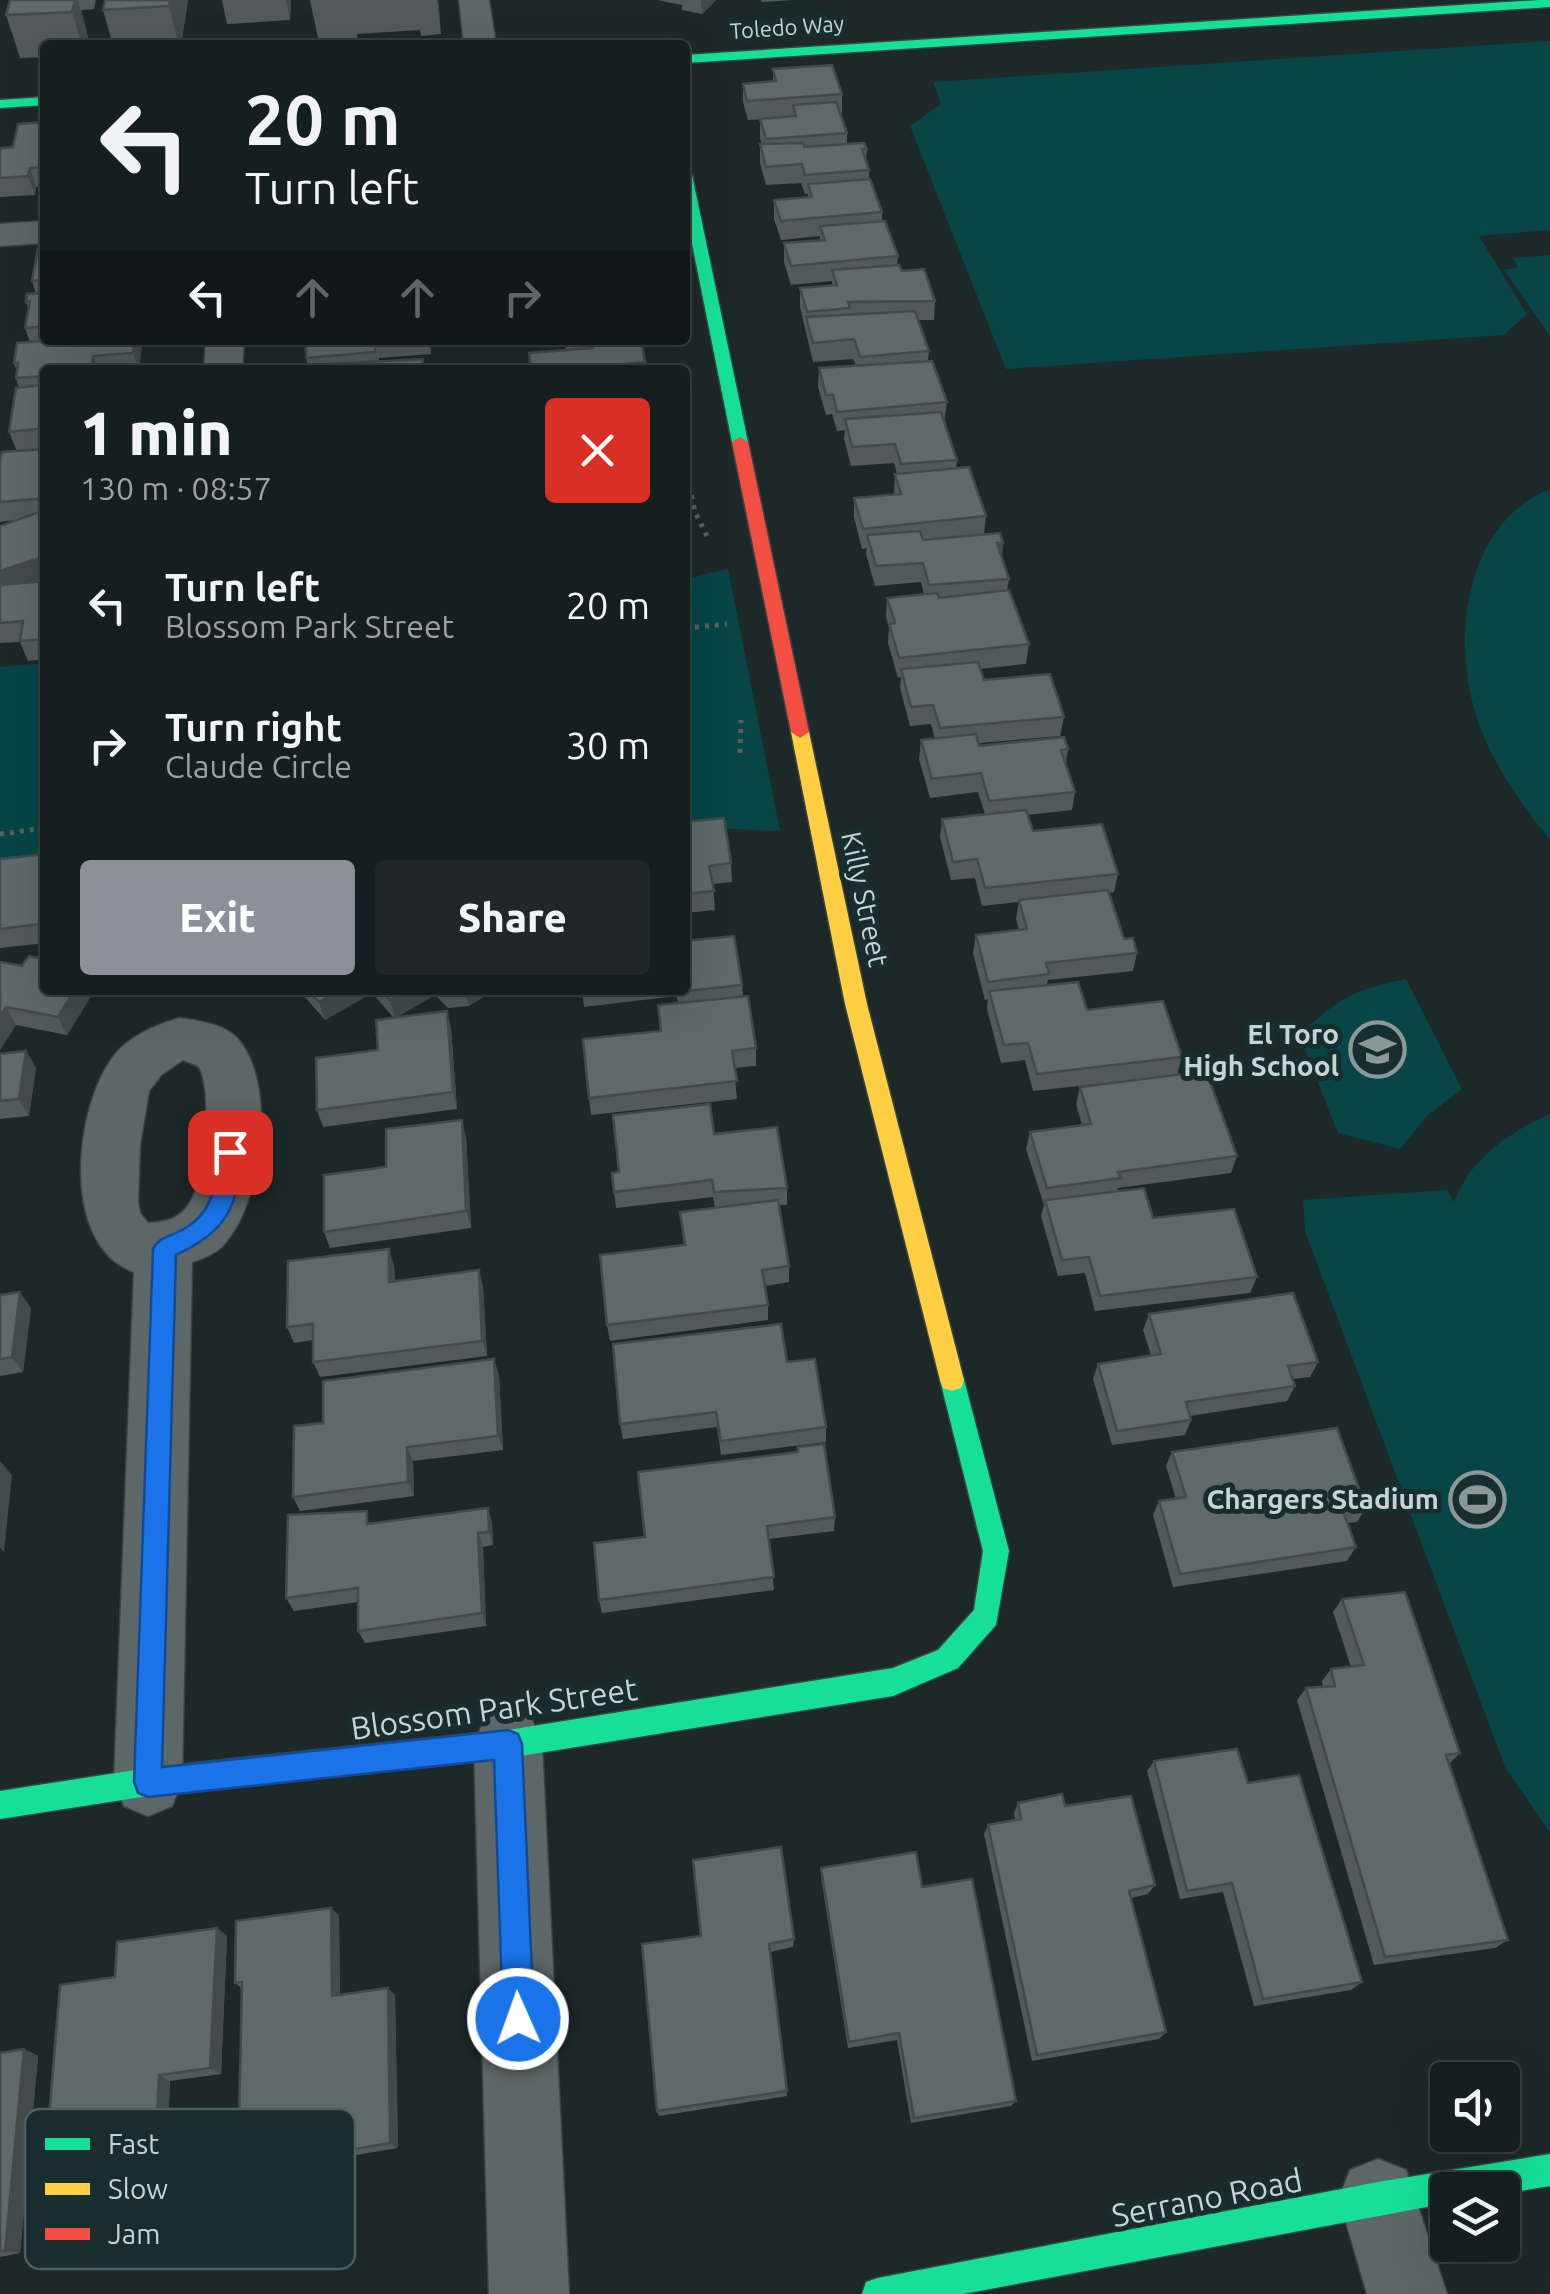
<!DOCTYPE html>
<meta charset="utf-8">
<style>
:root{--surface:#161f1f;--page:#1f2728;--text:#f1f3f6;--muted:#9ea2a4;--line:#353d3d;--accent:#8c9099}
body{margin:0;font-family:Ubuntu,sans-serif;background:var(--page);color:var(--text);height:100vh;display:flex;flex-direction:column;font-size:38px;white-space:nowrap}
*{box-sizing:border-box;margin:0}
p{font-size:32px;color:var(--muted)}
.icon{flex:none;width:55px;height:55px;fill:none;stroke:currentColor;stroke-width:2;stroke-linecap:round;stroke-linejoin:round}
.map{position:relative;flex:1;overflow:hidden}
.panel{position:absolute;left:40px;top:365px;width:650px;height:630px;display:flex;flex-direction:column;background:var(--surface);border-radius:10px;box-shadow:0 10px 40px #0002,0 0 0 2px var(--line)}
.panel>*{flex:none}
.guide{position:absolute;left:40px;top:40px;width:650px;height:305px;border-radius:10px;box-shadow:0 10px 40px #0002,0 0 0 2px var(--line);background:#161f1f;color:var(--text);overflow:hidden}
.controls{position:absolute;left:1430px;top:2062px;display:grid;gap:20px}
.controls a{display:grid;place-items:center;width:90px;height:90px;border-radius:10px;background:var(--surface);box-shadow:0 10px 40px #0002,0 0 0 2px var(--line);font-size:50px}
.pin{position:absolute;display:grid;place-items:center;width:85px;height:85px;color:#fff;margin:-42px;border-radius:20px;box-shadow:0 5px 15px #0006}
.me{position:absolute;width:110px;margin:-55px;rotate:358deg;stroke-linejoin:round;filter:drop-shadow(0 0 8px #0008)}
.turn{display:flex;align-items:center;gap:35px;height:210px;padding:0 40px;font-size:45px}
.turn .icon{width:130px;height:130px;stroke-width:2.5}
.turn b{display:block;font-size:70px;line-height:85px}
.lanes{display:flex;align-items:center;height:95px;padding:0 40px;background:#0003;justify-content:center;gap:50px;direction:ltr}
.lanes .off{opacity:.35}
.round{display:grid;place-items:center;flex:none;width:105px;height:105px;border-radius:10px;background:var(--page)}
.overview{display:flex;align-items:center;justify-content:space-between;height:170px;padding:0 40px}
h1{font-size:60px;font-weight:800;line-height:75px}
.primary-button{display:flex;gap:20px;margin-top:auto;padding:20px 40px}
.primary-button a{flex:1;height:115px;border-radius:10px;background:var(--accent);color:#fff;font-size:40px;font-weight:800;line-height:115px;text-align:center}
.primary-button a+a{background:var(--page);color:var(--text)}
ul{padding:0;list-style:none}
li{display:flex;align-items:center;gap:30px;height:140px;padding:0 40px}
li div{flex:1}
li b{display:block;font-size:38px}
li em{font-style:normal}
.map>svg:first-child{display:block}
.green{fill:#074546}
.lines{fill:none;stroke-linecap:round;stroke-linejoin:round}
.street-casing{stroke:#394444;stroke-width:3}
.fast-casing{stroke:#394444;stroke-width:3}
.slow-casing{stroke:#394444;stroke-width:3}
.jam-casing{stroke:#394444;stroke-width:3}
.path{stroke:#575f60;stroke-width:5;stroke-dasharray:4 6;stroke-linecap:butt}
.street{fill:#5e6767;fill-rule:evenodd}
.fast{fill:#16e098;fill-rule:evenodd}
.slow{fill:#ffcf43;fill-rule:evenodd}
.jam{fill:#f24e42;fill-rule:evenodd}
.wall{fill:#525a5a}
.shaded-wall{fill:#424a4a}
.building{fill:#5f6969;stroke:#424a4a;stroke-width:2.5}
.route{fill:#1a73e8;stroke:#114b97;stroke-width:2.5}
.labels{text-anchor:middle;stroke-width:10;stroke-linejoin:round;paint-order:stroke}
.far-street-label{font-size:22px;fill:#c7d4d4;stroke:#182d2e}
.street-label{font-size:28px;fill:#c7d4d4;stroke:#182d2e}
.poi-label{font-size:28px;font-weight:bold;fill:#c7d4d4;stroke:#182d2e;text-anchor:end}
.near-street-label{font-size:32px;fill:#c7d4d4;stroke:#182d2e}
.key{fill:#182d2e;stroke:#4d5f60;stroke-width:2.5}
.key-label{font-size:28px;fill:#c7d4d4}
</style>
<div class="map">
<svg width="1550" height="2294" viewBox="0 0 1550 2294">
<rect width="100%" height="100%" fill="#1d2929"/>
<path class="green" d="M1550 41V230L1479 236 1527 314 1504 335 1006 369 910 126 941 104 933 82Z
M1550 255V336L1504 270 1518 267 1512 258Z
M1550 489V840C1519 801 1487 757 1474 708 1452 630 1468 522 1550 489Z
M728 569 780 831 685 827V579Z
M45 663V870L0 875V667Z
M1406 979 1462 1089 1427 1116 1400 1149 1338 1133 1299 1035C1339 998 1353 990 1406 979Z
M1550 1114V1833L1505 1767 1305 1231 1303 1200 1447 1190 1454 1202C1471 1158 1508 1133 1550 1114Z"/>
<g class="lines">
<defs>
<path id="street" d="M459 0H489L496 45H464Z
M45 221V243L0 246V224Z
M206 340H244L242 370H204Z
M179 1018C197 1020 224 1024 237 1038 277 1081 263 1201 225 1243 217 1253 205 1258 192 1262L182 1782 172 1806 148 1816 124 1806 114 1782 134 1272C60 1246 74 1109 113 1057 129 1036 154 1026 179 1018ZM183 1060 198 1066C214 1088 205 1183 189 1204 179 1219 166 1222 148 1223L140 1213 138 1201 140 1145 149 1091 161 1075Z
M508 1710 532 1720 542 1744 569 2294H489L474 1744 484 1720Z
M1378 2159 1406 2170 1447 2294H1367L1339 2198 1350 2170Z"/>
<path id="fast" d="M1539 0H1550V7L685 63V55Z
M45 97V105L0 108V100Z
M685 171 692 175 748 442 740 447 732 442 685 209Z
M952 1369 961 1372 964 1380 1009 1551 996 1625 958 1668 893 1696 508 1758 148 1796 0 1819V1791L148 1768 508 1730 893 1668 938 1650 974 1610 983 1551 940 1380 943 1372Z
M1550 2154V2186L1502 2194V2190H1448V2203L963 2294H862L866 2282 878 2278 1378 2182Z"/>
<path id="slow" d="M800 726 809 732 867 1004 964 1380 961 1388 952 1391 943 1388 940 1380 845 1004 791 732Z"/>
<path id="jam" d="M740 437 748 442 809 732 800 738 791 732 732 442Z"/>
</defs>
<use href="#street" class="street-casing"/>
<use href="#fast" class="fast-casing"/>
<use href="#slow" class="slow-casing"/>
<use href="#jam" class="jam-casing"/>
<path class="path" d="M685 466 695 512 707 536
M685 628 727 624
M740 753 741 720
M0 834 45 828"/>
<use href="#street" class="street"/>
<use href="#fast" class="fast"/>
<use href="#slow" class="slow"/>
<use href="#jam" class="jam"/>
</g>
<path class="wall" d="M10 0H96L94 9 81 10 88 37 87 45H45V57L20 58 6 15Z
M188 0 181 45H113L103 10Z
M222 0H291L290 20 227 24Z
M310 0H438L441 34 421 36 420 30 357 34 358 40 319 43Z
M657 0H716L702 14 682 10V5Z
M761 0H794L762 2Z
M773 69 842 94V113H840L847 133V144L867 149 866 161 869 170V179L882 212V221L898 256 897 265 902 271 935 301 934 320H918L929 351 928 361 947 402 944 422 957 460 956 469 986 516 984 534 1003 543 1002 557 1009 579 1007 590 1029 644 1026 664 980 669 984 680 1064 717 1060 736 979 743V746L1068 749 1066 764 1075 792 1072 810 1027 815 1033 831 1118 874 1114 892 1109 893 1124 939 1137 953 1133 971 1048 980 1047 985 1087 1010 1182 1057 1177 1075 1237 1156 1231 1173 1118 1188 1117 1191 1153 1218 1257 1277 1250 1293 1095 1311 1085 1273 1058 1276 1041 1216 1044 1205 1026 1149 1030 1132 1082 1125 1076 1104 1080 1087 1152 1078 1033 1091 1025 1060 1001 1063 987 1009 988 999 985 1000 973 953 976 935 1019 930 1016 919 1019 902 982 906 975 878 951 880 940 837 942 819 985 814 978 792 930 798 919 759 921 740 935 739 931 724 910 726 900 688 901 677 898 678 888 643 889 627 886 617 887 598 924 594 921 582 875 586 866 554 867 548 862 549 854 517V498L894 494 895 474H897L894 463 851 466 844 439 845 430 837 431 832 414 826 415 818 387 819 368 856 365 853 359 813 362 800 307V288L832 286V281L791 285 784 262V243L820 240V236L781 240 774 219V200L808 197V194H805L801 183 766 185 760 163V144H762L760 138V119L793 117 748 120 743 102V84L773 82Z
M45 122V186L36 187 35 195 0 197V148L13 147Z
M45 244V340L142 345 139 370H45V448L17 451 9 432 19 388 16 378 17 372 14 363 30 342 25 328 29 310 26 302 36 294 32 281Z
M306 340H430L431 354 379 358V361L425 370H309L306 358Z
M509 340H641L646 370H531L566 350 565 343 510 347Z
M45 449V578L33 582 45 581V659L28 661 20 642 0 643V526L15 520 0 522V460Z
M685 822 731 863 732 882 713 884 715 910 685 913Z
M45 854V943L0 948V859Z
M0 962 45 990H95L67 1035 16 1025 0 1050Z
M742 985 743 996 756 1048V1066L734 1068 737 1099 591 1115 589 1098 660 1031 678 1003 677 996 584 1007 582 990H685Z
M299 990H493L469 1006 448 1008 435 995 397 1017 447 1011 451 1029 457 1109 323 1127 317 1110 378 1050 394 1018 372 993 325 1020Z
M26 1051 36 1068 29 1116 0 1119V1054Z
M714 1134 787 1188V1205H779L789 1266V1282L765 1286 768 1305V1320L610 1341 607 1325 684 1245 680 1212 715 1208 713 1197 616 1208 612 1173 619 1172Z
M466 1137 471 1228 330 1248 324 1232 386 1167Z
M394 1265 395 1281 483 1286 487 1356 320 1377 313 1362V1340L294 1343 287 1327Z
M0 1295 31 1308 23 1372 0 1376Z
M1149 1314 1318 1362 1310 1377 1293 1379 1295 1386 1287 1401 1190 1416 1191 1420 1185 1435 1112 1445 1093 1379 1098 1364 1151 1355 1143 1330Z
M787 1362 826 1427V1442L721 1455 717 1427 623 1439 620 1424Z
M499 1375 503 1450 413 1461 414 1496 300 1511 293 1497 323 1423Z
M1172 1452 1366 1508 1357 1522 1347 1523 1356 1547 1347 1561 1173 1587 1153 1515 1159 1501 1176 1499 1166 1466Z
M835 1517 834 1531 769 1539 774 1590 602 1613 599 1600 594 1543Z
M492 1522 493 1545 483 1547 486 1626 365 1643 358 1631V1602L294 1611 286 1598 373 1524Z
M1342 1599 1460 1753 1449 1764 1508 1940 1495 1948 1374 1965 1297 1700 1306 1688 1323 1687 1322 1681 1331 1669 1351 1667 1333 1612Z
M1154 1761 1248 1783 1362 1982 1351 1990 1254 2006 1223 1892 1180 1899 1147 1771Z
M1018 1803 1155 1885 1148 1894 1131 1898 1166 2032 1159 2039 1032 2061 984 1834 988 1825 1015 1820 1014 1813Z
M821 1868 922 1887 1016 2101 1011 2106 911 2123 897 2040 848 2048 821 1877Z
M331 1908 339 1916 340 1995H395L398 2148 248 2173 238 2169 242 1989 235 1983Z
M217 1928 227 1936 221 2074 170 2081 164 2209 55 2228 40 2224 115 1977Z
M701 1936 794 1939 793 1947 770 1952 787 2096 659 2116 657 2111Z
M24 2049 38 2056 20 2253 0 2257V2053Z"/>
<path class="shaded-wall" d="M63 0H78L88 37 87 45H82L72 12Z
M170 0H188L181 45H179L169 6Z
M286 0H291L290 20Z
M437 0H438L439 6 441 34Z
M701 0H716L702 14Z
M30 168 36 187 35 195 28 176Z
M134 340H140L142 345 139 370 133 353Z
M93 356 98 370H91Z
M997 543H1003L1001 562Z
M45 556V578L0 593V571Z
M44 897 45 900V931L41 924Z
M75 990H95L67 1035 58 1017Z
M341 990H371L372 993 325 1020 319 1002Z
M408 990H434L435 995 395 1018 390 1000Z
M465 990H493V991L469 1006Z
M6 1007 16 1025 0 1050V1016Z
M447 1011 451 1029 457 1109 453 1092Z
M26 1051 36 1068 29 1116 19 1099Z
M462 1120 466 1137 471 1228 466 1211Z
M389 1249 394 1265 395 1298 389 1282Z
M479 1270 483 1286 487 1356 482 1341Z
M20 1292 31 1308 23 1372 12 1357Z
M494 1359 499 1375 503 1450 498 1436Z
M407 1447 413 1461 414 1496 408 1482Z
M0 1461 12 1475 4 1552 0 1548Z
M488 1508 492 1522 493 1545 489 1532Z
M478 1533 483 1547 486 1626 482 1613Z
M331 1908 339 1916 340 2004 332 1996Z
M217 1928 227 1936 221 2074 210 2068Z
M388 1988 395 1995 398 2148 390 2143Z
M24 2049 38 2056 20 2253 5 2251Z
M159 2075 170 2081 164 2209 152 2206Z"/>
<path class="building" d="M10 0H75L72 12 6 15Z
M105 0H170L169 6 103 10Z
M832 65 842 94 747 101 743 84 776 81 773 69Z
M836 102 847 133 766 139 760 119 796 116 793 105Z
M45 122V167L30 168 28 176 0 178V148L13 147 18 124Z
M803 143 804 147 864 143 867 149H862L869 170 805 175 802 164 766 167 760 144Z
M870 179 882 212 781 221 774 200 812 197 808 184Z
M885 221 898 256 791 266 784 243 825 240 820 226Z
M39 244H45V280L32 281Z
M899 265 902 271 924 269 935 301 848 302 850 308 807 312 800 288 837 285 832 270Z
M45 293V326L25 328 30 301 26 302 27 294Z
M915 311 929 351 860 357 854 339 813 343 806 317Z
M53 340H134L133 353 93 356 91 370H45V376L16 378 18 363H14L17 343Z
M306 340H375V352L306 358Z
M592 340H641L645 362 604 366V370H531L529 353 593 348Z
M423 359V370H327V364Z
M932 361 947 402 837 412 833 395H826L819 368Z
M45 385V428L9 432 16 388Z
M941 412 957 460 901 464 895 444 852 447 845 419Z
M45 449V498L0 502V460L2 452Z
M969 467 986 516 863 529 854 498 901 494 895 474Z
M45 510V556L0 571V526Z
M920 531 923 540 1000 533 1003 543H997L1009 579 929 585 923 563 876 566 867 535Z
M45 581V639L20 641 23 621 0 623V585Z
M1009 590 1029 644 899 658 889 624 895 623 887 598 937 593 939 598Z
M978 662 984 680 1050 674 1064 717 940 728 933 705 911 707 901 669Z
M976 734 979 746 1064 737 1068 749 1061 750 1075 792 989 801 981 773 932 779 921 740Z
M1026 810 1033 831 1102 824 1118 874 985 888 977 859 953 862 942 819Z
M724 818 731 863 709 866 714 891 685 894V822Z
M45 854V897H44L41 924 0 929V859Z
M1108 890 1124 939 1133 938 1137 953 1046 963 1049 974 988 982 976 935 1027 929 1019 900Z
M734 936 742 985 678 992 677 990H685V941Z
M29 956 45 959V990H75L58 1017 6 1007 0 1016V962L22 966Z
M1078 982 1087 1010 1163 1001 1182 1057 1037 1074 1028 1043 1004 1045 989 991Z
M308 990H341L319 1002Z
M380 990H408L390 1000Z
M748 996 756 1048 732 1051 737 1081 589 1098 583 1039 661 1031 658 1005Z
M447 1011 453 1092 317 1110 316 1058 378 1050 376 1020Z
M26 1051 19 1099 0 1101V1054Z
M1206 1071 1237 1156 1118 1172 1121 1178 1047 1188 1030 1132 1091 1124 1080 1087Z
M710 1104 714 1134 777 1127 787 1188 714 1192 712 1180 614 1192 612 1173 619 1172 613 1115Z
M462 1120 466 1211 324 1232V1175L386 1167V1129Z
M1144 1188 1153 1218 1234 1209 1257 1277 1100 1296 1089 1257 1062 1260 1045 1200Z
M778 1200 789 1266 762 1270 768 1305 607 1325 600 1255 685 1245 680 1212Z
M389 1249V1282L479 1270 482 1341 313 1362V1324L287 1327 288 1261Z
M20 1292 12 1357 0 1359V1295Z
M1293 1293 1318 1362 1288 1366 1295 1386 1186 1402 1191 1420 1117 1431 1098 1364 1161 1354 1149 1314Z
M781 1324 787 1362 815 1359 826 1427 721 1441 716 1412 620 1424 613 1344Z
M494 1359 498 1436 407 1447 408 1482 293 1497 294 1426 323 1423V1381Z
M1337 1428 1366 1508 1343 1511 1356 1547 1180 1574 1159 1501 1186 1497 1172 1452Z
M824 1444 835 1517 767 1526 774 1577 599 1600 594 1543 645 1537 638 1472 798 1452V1447Z
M488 1508 489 1532 478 1533 482 1613 358 1631V1588L286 1598 288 1515 367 1511V1524Z
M1405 1592 1460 1753 1446 1755 1508 1940 1385 1957 1306 1688 1335 1686 1331 1669 1364 1665 1342 1599Z
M1237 1749 1248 1783 1299 1775 1362 1982 1263 1999 1232 1883 1187 1891 1154 1761Z
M1062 1794 1065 1806 1131 1796 1155 1885 1129 1891 1166 2032 1037 2055 988 1825 1021 1819 1018 1803Z
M781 1847 794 1939 769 1944 787 2091 657 2111 642 1944 701 1936 693 1860Z
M916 1852 922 1887 972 1879 1016 2101 914 2118 899 2033 849 2042 821 1868Z
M331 1908 332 1996 388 1988 390 2143 238 2169 242 1982 235 1983 236 1921Z
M217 1928 210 2068 159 2075 152 2206 40 2224 60 1985 115 1977 117 1942Z
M24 2049 5 2251H0V2053Z"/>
<path class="route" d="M230 1142 242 1152C237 1208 228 1230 176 1255L162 1767 508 1730 518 1734 522 1744 534 2019 529 2030 518 2034 507 2030 503 2019 494 1760 148 1797 138 1793 134 1782 153 1249C158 1238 168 1237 178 1232 213 1216 216 1186 219 1152Z"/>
<defs>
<symbol id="school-ring" viewBox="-11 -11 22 22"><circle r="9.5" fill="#182d2e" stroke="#8c9898" stroke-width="1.5"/><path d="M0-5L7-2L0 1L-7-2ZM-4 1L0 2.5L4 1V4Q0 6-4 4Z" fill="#8c9898"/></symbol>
<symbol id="stadium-ring" viewBox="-11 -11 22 22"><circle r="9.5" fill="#182d2e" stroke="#8c9898" stroke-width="1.5"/><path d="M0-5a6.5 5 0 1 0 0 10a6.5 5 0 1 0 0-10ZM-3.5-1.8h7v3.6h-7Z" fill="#8c9898"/></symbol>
</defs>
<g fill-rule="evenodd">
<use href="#school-ring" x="1346" y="1018" width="63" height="63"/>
<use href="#stadium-ring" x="1446" y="1468" width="63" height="63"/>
</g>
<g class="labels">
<g class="far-street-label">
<text transform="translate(787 27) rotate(-4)" y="8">Toledo Way</text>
</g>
<g class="street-label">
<text transform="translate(865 899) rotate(78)" y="10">Killy Street</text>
</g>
<g class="poi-label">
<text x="1339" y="1044">El Toro<tspan x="1339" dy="32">High School</tspan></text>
<text x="1439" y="1509">Chargers Stadium</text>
</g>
<g class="near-street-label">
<text transform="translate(494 1709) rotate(-8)" y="11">Blossom Park Street</text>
<text transform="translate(1207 2198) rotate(-11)" y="11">Serrano Road</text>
</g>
</g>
<rect x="25" y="2109" width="330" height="160" rx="15" class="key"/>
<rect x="45" y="2138" width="45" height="12" fill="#16e098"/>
<rect x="45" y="2183" width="45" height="12" fill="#ffcf43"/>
<rect x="45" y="2228" width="45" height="12" fill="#f24e42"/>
<g class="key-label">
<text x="108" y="2154">Fast</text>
<text x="108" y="2199">Slow</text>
<text x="108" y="2244">Jam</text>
</g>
</svg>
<div class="controls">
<a><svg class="icon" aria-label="sound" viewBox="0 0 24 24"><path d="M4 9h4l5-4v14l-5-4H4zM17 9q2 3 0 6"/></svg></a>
<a><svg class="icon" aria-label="layers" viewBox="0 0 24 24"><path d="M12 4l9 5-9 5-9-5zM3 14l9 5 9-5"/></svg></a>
</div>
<div class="pin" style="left:230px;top:1152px;background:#d93025"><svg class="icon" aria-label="arrive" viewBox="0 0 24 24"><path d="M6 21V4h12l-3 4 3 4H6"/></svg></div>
<svg class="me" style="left:518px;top:2019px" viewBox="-20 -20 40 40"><circle r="17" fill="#1a73e8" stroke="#fff" stroke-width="3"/><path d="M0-11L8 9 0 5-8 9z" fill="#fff"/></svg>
<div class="guide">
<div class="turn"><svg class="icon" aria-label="left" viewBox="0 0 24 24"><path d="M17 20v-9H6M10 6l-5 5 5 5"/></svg><div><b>20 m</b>Turn left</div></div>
<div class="lanes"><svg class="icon" aria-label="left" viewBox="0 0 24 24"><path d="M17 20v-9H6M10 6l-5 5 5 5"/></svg><svg class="icon off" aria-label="ahead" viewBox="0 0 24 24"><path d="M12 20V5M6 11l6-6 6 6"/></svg><svg class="icon off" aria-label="ahead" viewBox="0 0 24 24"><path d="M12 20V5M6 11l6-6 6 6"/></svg><svg class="icon off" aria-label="right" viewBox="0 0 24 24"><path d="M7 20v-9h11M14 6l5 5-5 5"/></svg></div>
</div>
<section class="panel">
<div class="overview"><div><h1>1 min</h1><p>130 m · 08:57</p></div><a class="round" style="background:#d93025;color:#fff"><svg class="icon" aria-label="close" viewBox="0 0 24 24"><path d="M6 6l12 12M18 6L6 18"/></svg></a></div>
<ul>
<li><svg class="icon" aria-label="left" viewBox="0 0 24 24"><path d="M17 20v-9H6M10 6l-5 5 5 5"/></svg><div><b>Turn left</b><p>Blossom Park Street</p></div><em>20 m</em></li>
<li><svg class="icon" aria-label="right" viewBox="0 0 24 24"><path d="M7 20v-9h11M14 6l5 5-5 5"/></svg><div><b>Turn right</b><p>Claude Circle</p></div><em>30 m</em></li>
</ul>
<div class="primary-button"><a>Exit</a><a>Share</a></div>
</section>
</div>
